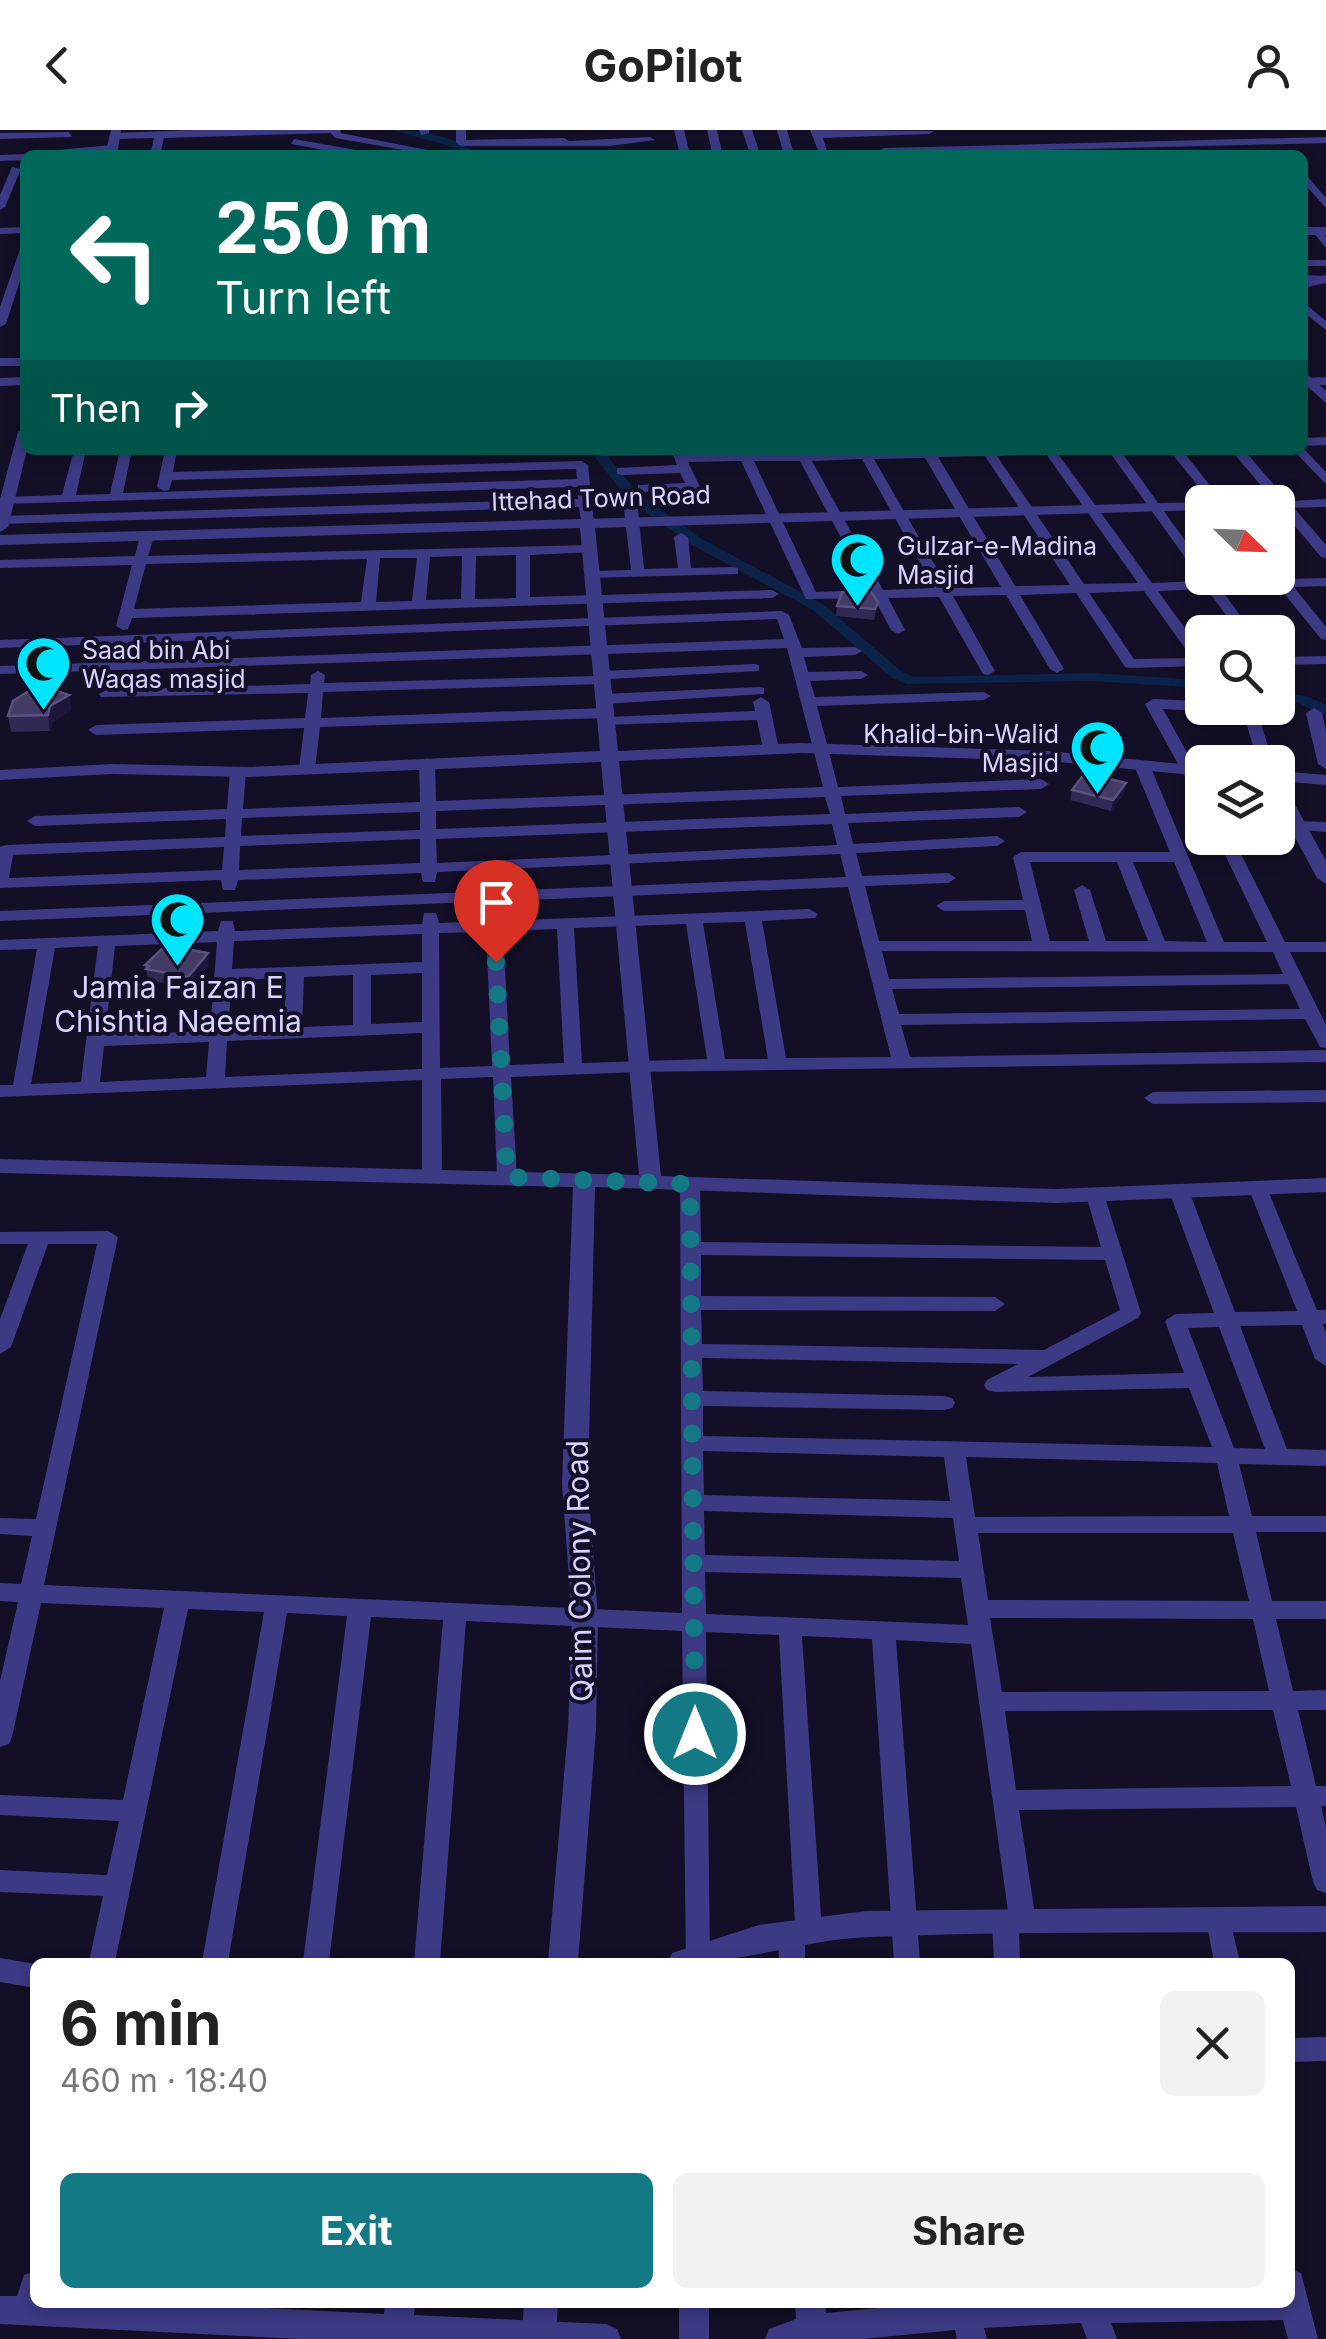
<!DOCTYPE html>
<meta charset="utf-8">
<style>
:root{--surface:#fff;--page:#f2f2f2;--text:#222;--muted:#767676;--accent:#137a85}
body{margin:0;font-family:Inter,sans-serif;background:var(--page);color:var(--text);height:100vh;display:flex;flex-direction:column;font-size:38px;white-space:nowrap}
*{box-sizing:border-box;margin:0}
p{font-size:32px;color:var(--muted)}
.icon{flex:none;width:55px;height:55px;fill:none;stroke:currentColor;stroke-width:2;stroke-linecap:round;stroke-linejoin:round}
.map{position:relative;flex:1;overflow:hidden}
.drawer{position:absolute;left:30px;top:1828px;width:1265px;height:350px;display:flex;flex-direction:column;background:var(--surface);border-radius:15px;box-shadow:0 5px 15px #0003}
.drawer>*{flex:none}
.banner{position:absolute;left:20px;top:20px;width:1288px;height:305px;border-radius:15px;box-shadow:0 5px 15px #0003;background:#00695c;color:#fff;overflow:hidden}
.needle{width:65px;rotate:113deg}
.controls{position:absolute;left:1185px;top:355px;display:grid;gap:20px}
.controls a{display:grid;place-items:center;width:110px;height:110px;border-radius:15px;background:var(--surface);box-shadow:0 5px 15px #0003;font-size:50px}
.pin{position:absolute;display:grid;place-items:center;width:85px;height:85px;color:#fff;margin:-102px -42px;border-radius:50% 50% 50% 0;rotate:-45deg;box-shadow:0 0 10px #0007}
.pin .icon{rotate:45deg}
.me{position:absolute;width:110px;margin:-55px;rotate:0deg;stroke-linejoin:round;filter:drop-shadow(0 0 8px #0008)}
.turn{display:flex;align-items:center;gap:35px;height:210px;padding:0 30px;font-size:45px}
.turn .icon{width:130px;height:130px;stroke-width:2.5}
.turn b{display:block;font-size:70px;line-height:85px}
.then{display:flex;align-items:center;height:95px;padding:0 30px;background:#0003;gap:20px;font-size:38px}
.round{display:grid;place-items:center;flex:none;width:105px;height:105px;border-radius:15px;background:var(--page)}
.head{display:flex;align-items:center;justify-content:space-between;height:170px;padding:0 30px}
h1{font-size:60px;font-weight:700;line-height:75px}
.button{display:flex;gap:20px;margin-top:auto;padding:20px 30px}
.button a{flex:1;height:115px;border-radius:15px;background:var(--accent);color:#fff;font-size:40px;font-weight:700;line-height:115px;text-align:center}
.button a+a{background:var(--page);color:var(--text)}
header{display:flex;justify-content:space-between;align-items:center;height:130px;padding:0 30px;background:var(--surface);font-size:45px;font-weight:700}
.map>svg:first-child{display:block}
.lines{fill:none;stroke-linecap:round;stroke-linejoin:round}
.canal{fill:#0c2248;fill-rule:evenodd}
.minor{fill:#3d3a85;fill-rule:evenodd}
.tertiary{fill:#3d3a85;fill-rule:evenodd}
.wall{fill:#312854}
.shaded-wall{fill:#1d163a}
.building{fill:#433a66;stroke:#5a527e;stroke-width:2.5}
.route{stroke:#137a85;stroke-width:18;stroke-dasharray:0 32.4}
.labels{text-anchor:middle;stroke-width:8;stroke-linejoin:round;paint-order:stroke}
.far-street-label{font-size:25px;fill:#d9d4ff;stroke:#130f26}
.far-poi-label{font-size:25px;fill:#d9d4ff;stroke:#130f26;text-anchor:start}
.poi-label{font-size:30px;fill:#d9d4ff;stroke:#130f26}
.street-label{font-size:30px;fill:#d9d4ff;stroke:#130f26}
</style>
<header><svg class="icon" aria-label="back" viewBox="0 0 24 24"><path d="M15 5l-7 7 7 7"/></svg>GoPilot<svg class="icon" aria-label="person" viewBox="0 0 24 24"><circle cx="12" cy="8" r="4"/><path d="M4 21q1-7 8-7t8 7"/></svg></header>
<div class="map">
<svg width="1326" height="2209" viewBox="0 0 1326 2209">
<rect width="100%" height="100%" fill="#130f26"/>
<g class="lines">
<path class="canal" d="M392 0C417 0 459 6 476 25H465L460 19Z
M589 320H602L639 364 702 409 823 474 902 542 914 547 1091 543 1202 550V558L1091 551 907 554 892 548 813 480 692 415 629 370Z
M1278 561 1309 567 1326 575V586L1300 574 1278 569Z"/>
<path class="minor" d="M194 0H341L340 3 443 23 432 25 335 8 331 3 164 8 160 25H150L154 8 114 9 109 6 114 3Z
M419 0H429V3L421 5Z
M456 0H466V10L564 8 569 11 650 7 655 10 610 16H461L456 13Z
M674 0H684L690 25H680Z
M707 0H717L722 22 749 21 742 0H752L759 21H783L777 0H787L793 21 818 20 810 0 934 1 929 4 823 8 828 25H704L712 22Z
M69 2 72 7 0 9V3Z
M1326 7V13L884 24 879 21 884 18Z
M294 9 356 20 361 23 351 25 291 14Z
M112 15 115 20 63 23 58 20Z
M278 22 292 25H273Z
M0 25 25 24 29 25H25V30L0 31Z
M12 37 21 39 5 77 0 80V65Z
M1302 40 1326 68V78L1302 51Z
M25 97V103L0 104V98Z
M1317 98 1326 107V118L1312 101Z
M25 116V135L6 194 0 197V177L20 119Z
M1302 130H1326V136H1302Z
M1302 145 1326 146V152L1302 151Z
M1302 171 1326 191V200L1302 181Z
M0 228H25V236H0Z
M1326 247V255L1302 256V248Z
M1326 307V315L1302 316V308Z
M1302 317 1326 342V354L1293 320H1302Z
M74 320H86L76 365 110 364 120 320H132L123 363 577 349 576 339 172 350 169 360 164 361 157 357 165 320H177L173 342 582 331 588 335 594 393 582 396 579 377 0 394 2 386 578 369 577 357 2 374 0 371 7 367 62 365Z
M600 320H683L685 324H737L736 320H748L750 324 796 323 795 320H807L809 323 1067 320 1058 324 1152 453 1202 451 1108 320H1120L1202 434V448H1213L1215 451 1273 449 1279 444 1287 449 1326 448V456L1294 457 1326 497V510L1321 509 1279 457 1221 459 1252 502H1238L1207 459 1158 461 1202 522V536L1130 538 1125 537 1076 463 1020 465 1064 539 1057 543 1050 539 1006 465 953 466 995 541 988 545 983 544 939 467 888 468 905 500 898 504 891 500 874 468 806 469 741 331 688 332 700 357 698 360 643 362 638 361V355L685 353 680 343 622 345 617 344V338L677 335 673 325 605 326 601 325ZM1046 324 1138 453 1084 454 997 326ZM985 326 1070 455 1015 456 938 327ZM925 328 1001 457 948 458 874 329ZM862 329 934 458 883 460 812 331ZM754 331H800L869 460 816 462ZM1144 461 1192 528 1134 529 1089 463Z
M1169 320H1182L1223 372H1211Z
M1231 320H1244L1326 415V428L1321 427Z
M630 367 637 371 644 439 678 438 674 407 681 403 688 407 691 438 733 437 738 438V444L587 448V442L592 441 631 440 623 371Z
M147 402 154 406 148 426 590 415 597 419 595 422 530 425V467L772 460 779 464 772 468 132 488 128 499 123 500 116 496 132 435 0 438V430L135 426 140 406ZM516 425V468L475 469 476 426ZM462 426 461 469 426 470 430 427ZM380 428H417L412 471 376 472ZM367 429 361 472 134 479 146 434Z
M782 481 789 485 802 518 855 517 862 521 855 525 804 527 808 542 861 541 868 545 861 549 810 551 815 567 984 562 991 566 984 570 817 576 838 657 1041 649 1049 654 1041 659 841 666 845 684 1019 677 1027 682 1019 687 848 693 853 714 997 706 1005 711 997 716 856 723 862 746 948 743 956 748 948 753 865 756 879 811H1032L1025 780 944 781 936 776 944 771 1023 770 1013 727 1021 722H1170L1135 638 1143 633 1151 638 1224 812H1267L1217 708H1233L1285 812H1326V822H1290L1326 895V918L1320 917 1305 889 901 895 910 927 1326 920V932L639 942 511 947 517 1047 507 1053 497 1047 493 947 441 949 442 1045 432 1051 422 1045V950L0 967V955H13L37 819 0 820V810L218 801 221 791H233L235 801 422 794 424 783H436L439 793 809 779 818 784 815 788 762 791 786 928 891 927 848 757 0 791V781L846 747 840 724 437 742 435 752H423L421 743 238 750 235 760H223L221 750 0 758V717L6 715 225 707 226 689 35 696 27 691 35 686 227 679 230 642 238 637 246 642 243 679 420 672 419 633 427 628 435 633 436 671 823 657 787 518 0 544V536L784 509 777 489 0 518V510ZM825 667 830 684 436 699V681ZM420 682V700L241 706 242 688ZM832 694 837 715 437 733 436 709ZM420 709V733L239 740 240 716ZM224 717 222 740 9 748 13 725ZM1030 732H1117L1148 811H1106L1090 760 1082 755 1074 760 1089 811H1050ZM1133 732H1174L1207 812 1165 811ZM745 792 768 929H725L703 793ZM686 794 707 929 582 933 574 798ZM557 799 564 933 510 935 503 801ZM486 802 492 936 440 938 439 803ZM422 804V832L232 839 234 811ZM217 812 210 901 105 905 115 816ZM98 816 81 952 31 954 55 818ZM882 821 1273 822 1283 844 889 849ZM422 843V892L371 894V845ZM353 845V895L302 897 304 847ZM286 848 284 898 228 900 232 850ZM1288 854 1300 879 899 884 892 859ZM422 903V939L225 947 227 911ZM209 912 206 947 100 952 104 916Z
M1326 526V534L1278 535V527Z
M754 534 759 535V541L609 549 602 554 323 562 321 588 606 578 614 583 607 587 755 581 753 572 761 567 769 572 779 619 771 624 763 619 757 590 601 595 598 592 606 588 320 597 315 639 307 644 299 639 304 598 96 605 88 600 96 595 305 588 308 563 101 567 99 564 106 560 310 554 311 545 318 541 325 545 324 553 595 546 602 541Z
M1278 543 1283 544 1294 560 1292 563H1282L1278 557Z
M759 557 764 558V564L604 574 596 569 604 564Z
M1153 569 1202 571V578H1208L1202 581 1163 579 1202 650V668L1194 663 1145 574Z
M1221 578H1256L1273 632H1258L1243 583H1228Z
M1314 578 1322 583 1326 601V639L1318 634 1306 583Z
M1298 691 1326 692V702L1292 699 1290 696Z
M1326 960V972L1153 974 1144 968 1153 962Z
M690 1048 700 1054 701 1112 1101 1117 1086 1065 1096 1059 1103 1061 1141 1183 1138 1188 1028 1247 1184 1243 1165 1191 1175 1184 1214 1183 1169 1061 1179 1055 1189 1061 1235 1182 1297 1181 1248 1057 1251 1053H1265L1317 1180H1326V1194H1323L1326 1203V1236L1315 1229 1302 1195 1240 1196 1287 1319 1326 1320V1336L1239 1334 1252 1386H1326V1402H1256L1272 1471H1326V1489H1276L1293 1561 1326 1560V1580H1298L1316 1656H1326V1676H1321L1326 1697V1763L1317 1760 1313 1752 1296 1677 1019 1680 1036 1791 1032 1799 1019 1801 1020 1832H994L992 1791 996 1783 1008 1781 971 1514 896 1510 920 1832H894L872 1509 802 1506 822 1801 818 1809 805 1811V1832H779L778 1803 782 1795 795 1793 779 1505 706 1502 710 1828 708 1832H686L682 1501 466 1491 440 1832H414L443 1490 371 1487 329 1832H303L347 1486 287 1483 228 1832H202L264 1482 188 1479 115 1832H89L103 1766 0 1762V1740L107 1745 119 1691 0 1685V1665L123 1670 164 1478 41 1473 12 1607 9 1614 0 1617V1551L18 1472 0 1471V1453L21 1454 32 1406 0 1404V1388L36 1389 97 1114H48L11 1217 0 1224V1189L28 1114H0V1102L108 1101 118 1107 44 1455 682 1483 680 1054ZM701 1125 1105 1130 1120 1180 1044 1220 702 1214 701 1180 995 1181 1005 1174 995 1167 701 1166ZM1219 1197 1265 1319 1234 1318 1188 1198ZM702 1228 1018 1234 987 1250 984 1255 987 1260 995 1262 1189 1258 1212 1317 703 1306V1276L944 1280 952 1278 955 1273 952 1268 944 1266 703 1261ZM703 1321 944 1327 950 1371 704 1365ZM966 1327 1217 1333 1229 1386 975 1387ZM704 1381 953 1388 959 1431 705 1425ZM978 1403H1233L1249 1471 988 1470ZM705 1442 961 1448 968 1495 706 1484ZM990 1488 1253 1489 1269 1561 1002 1562ZM1273 1580 1291 1656 1016 1660 1005 1581Z
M1219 1779 1228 1782 1240 1832H1214L1206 1790 1210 1782Z
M0 1828 35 1834V1858L0 1852Z
M1326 1907V1931L1290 1932V1908Z
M1290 2139 1301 2143 1318 2209H1288L1283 2190 1111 2193 1117 2209H1087L1081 2193 984 2198 987 2209H957L955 2200 862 2209H765L769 2199 796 2189 795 2172H825L826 2183 942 2172H1290Z
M35 2141V2172H148L384 2184 385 2172H415L414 2185 606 2194 617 2199 621 2209H300L0 2194V2166H17L24 2145Z
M679 2172H709V2209H679Z"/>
<path class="tertiary" d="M111 0H121L117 25H105Z
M1302 97H1326V105H1302Z
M1326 145V153L1302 158V150Z
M1302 240 1326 261V273L1302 252Z
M25 247V255L0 256V248Z
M25 298 27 320 8 397 0 402V369L18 302Z
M1326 369V377L1278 378V372H1272Z
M1202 372H1206H1202V380L595 398 618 621 801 613 1048 621 1202 636V646L1048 631 801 623 619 631 661 1046 1056 1059 1326 1048V1062L1056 1073 595 1057 588 1354 598 1488 596 1599 578 1832H548L568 1599 572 1488 562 1354 573 1057 0 1043V1029L639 1045 601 632 249 647 112 644 0 650V640L112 634 249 637 600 621 580 398 0 415V405Z
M1278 641 1326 645V655L1278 651Z
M1278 655 1287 660 1326 731V754L1317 748 1278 676Z
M1326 1776V1802C1174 1803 1022 1801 870 1807 802 1809 735 1837 668 1832L672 1823 759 1795 866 1781Z
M524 2172H558L556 2209H522Z"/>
</g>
<path class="wall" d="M878 472 874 490 836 486 837 476Z
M69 565 71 580 53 592 50 601 11 602 8 586Z
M1072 660 1124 664 1111 681 1070 670Z
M208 823 209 834 190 858 148 850 145 835Z"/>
<path class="shaded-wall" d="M69 565 71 580 53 592 50 601 48 585 50 576Z
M1126 653 1124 664 1111 681 1113 670Z
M208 823 209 834 190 858 188 847Z"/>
<path class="building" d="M842 462H871L878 472 875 479 837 476Z
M38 555 69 565 50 576 48 585 8 586 13 571Z
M1085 643 1126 653 1113 670 1072 660Z
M166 815 208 823 188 847 146 839 149 836 145 835Z"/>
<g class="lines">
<path class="route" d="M496 832 507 1047 690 1054 695 1604"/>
</g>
<defs>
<symbol id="mosque-pin" viewBox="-11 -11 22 30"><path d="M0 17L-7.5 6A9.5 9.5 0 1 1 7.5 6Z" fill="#00e5ff" stroke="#130f26"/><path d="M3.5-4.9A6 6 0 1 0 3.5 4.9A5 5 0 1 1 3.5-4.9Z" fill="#111"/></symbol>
</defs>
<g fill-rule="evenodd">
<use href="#mosque-pin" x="826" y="398" width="63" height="86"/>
<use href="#mosque-pin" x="12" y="502" width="63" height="86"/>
<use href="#mosque-pin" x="1066" y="586" width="63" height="86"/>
<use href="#mosque-pin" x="146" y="758" width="63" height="86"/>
</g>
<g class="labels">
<g class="far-street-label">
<text transform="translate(601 368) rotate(-2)" y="9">Ittehad Town Road</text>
</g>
<g class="far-poi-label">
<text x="897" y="425">Gulzar-e-Madina<tspan x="897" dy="29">Masjid</tspan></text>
<text x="82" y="529">Saad bin Abi<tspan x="82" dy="29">Waqas masjid</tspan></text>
<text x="1059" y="613" text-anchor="end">Khalid-bin-Walid<tspan x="1059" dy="29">Masjid</tspan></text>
</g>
<g class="poi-label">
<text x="178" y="868">Jamia Faizan E<tspan x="178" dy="34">Chishtia Naeemia</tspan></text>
</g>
<g class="street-label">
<text transform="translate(580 1441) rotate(-91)" y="10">Qaim Colony Road</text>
</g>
</g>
</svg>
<div class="controls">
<a><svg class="needle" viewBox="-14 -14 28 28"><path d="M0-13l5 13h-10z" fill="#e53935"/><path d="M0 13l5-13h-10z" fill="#767676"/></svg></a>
<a><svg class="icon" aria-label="search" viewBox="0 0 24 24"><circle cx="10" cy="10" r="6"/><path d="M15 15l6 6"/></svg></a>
<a><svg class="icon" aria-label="layers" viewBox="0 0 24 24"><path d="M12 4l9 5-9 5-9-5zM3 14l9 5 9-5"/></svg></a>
</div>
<div class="pin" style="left:496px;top:832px;background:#d93025"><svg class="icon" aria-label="arrive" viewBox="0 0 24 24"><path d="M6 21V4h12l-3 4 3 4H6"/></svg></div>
<svg class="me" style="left:695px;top:1604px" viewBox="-20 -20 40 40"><circle r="17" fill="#137a85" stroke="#fff" stroke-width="3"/><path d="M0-11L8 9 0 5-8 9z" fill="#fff"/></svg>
<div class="banner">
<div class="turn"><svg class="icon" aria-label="left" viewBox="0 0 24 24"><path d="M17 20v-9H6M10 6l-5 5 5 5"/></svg><div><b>250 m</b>Turn left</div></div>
<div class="then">Then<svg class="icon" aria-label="right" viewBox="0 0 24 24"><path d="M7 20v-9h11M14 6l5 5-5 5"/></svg></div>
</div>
<section class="drawer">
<div class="head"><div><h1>6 min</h1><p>460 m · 18:40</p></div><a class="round"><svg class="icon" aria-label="close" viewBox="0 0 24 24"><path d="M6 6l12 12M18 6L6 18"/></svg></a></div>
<div class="button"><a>Exit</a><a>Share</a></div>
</section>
</div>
